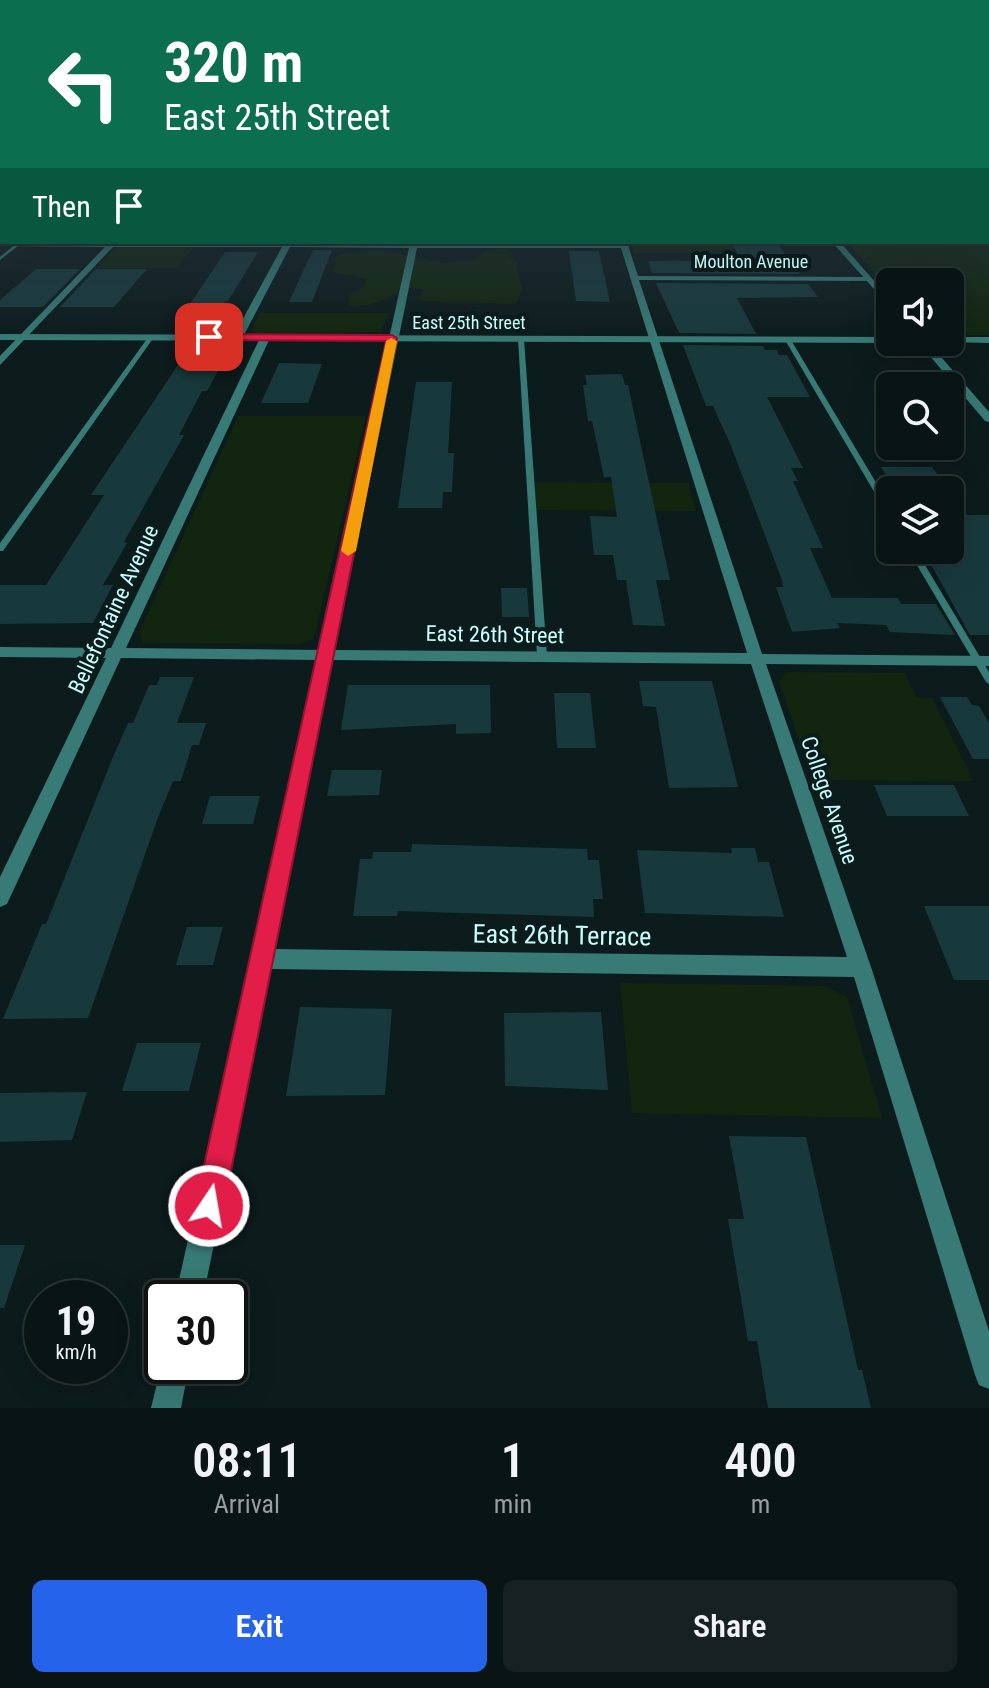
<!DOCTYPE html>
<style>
:root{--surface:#091415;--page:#172122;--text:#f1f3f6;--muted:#999ea0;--line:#293334;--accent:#2563eb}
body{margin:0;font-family:"Roboto Condensed",sans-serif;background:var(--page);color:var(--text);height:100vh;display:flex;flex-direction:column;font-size:30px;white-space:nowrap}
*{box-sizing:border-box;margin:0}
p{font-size:26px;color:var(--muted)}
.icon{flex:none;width:44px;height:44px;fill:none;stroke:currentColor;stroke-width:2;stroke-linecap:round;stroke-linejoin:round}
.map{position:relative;height:1408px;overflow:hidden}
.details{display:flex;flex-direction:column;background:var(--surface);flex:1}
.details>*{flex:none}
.guide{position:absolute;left:0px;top:0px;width:990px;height:244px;box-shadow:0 8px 32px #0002,0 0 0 2px var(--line);background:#0b6e4f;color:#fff;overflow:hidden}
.buttons{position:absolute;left:876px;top:268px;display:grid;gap:16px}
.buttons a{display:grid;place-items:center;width:88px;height:88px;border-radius:12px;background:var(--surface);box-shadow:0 8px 32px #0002,0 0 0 2px var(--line);font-size:40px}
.speed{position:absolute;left:24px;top:1280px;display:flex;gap:16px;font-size:40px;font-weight:700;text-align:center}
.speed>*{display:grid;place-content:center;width:104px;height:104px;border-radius:50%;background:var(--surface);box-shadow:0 8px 32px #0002,0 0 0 2px var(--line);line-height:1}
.speed small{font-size:20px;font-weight:400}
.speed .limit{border:4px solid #111;border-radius:12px;background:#fff;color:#111}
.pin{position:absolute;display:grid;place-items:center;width:68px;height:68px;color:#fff;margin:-34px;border-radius:16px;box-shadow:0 4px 12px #0006}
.me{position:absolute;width:88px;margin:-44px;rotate:12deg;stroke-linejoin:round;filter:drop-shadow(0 0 6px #0008)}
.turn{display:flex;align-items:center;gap:28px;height:168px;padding:0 32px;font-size:36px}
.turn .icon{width:104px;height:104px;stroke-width:2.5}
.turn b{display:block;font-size:56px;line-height:68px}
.then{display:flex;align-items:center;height:76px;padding:0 32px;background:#0003;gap:16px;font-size:30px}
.eta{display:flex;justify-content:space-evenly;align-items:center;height:136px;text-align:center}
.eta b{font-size:48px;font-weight:600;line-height:56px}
.action{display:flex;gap:16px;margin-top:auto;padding:16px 32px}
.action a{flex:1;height:92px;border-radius:12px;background:var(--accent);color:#fff;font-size:32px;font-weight:600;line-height:92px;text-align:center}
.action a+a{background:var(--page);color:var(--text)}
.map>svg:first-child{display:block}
.green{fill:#12260f}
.building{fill:#18393c}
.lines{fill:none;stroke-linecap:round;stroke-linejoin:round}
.service{fill:#387a75;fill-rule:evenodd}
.minor{fill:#387a75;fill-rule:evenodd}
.tertiary{fill:#387a75;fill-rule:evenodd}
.motorway{fill:#9146fa;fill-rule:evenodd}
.route{fill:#e11d48;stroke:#92132f;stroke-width:2}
.slow{fill:#f59e0b}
.labels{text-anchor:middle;stroke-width:8;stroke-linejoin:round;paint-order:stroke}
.far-street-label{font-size:18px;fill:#c8fdfe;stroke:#0c1b1c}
.street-label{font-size:22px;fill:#c8fdfe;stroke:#0c1b1c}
.near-street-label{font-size:26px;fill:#c8fdfe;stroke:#0c1b1c}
</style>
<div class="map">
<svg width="989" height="1408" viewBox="0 0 989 1408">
<rect width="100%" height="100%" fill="#0c1b1c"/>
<path class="green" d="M989 234V335H950V282H890V291L847 242H988Z
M630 242H728L734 253H634Z
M117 247H193L177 268H96Z
M507 249 513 254 509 257 518 262 516 267 522 286 518 301 514 304 421 301 417 298 424 290C392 282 388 311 349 305L348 295 362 288 367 279 331 272 337 264 334 261 336 256 341 254 379 250 444 263 475 260 487 250Z
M260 313H389L381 332 256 333 251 329Z
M238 416H366L315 634 312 640 300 644 143 643 139 633Z
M535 482 688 483 696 511 536 510Z
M786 672 905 673 917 698H932L974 781 812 780 779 681Z
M620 983 825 986 847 997 882 1118 632 1113Z"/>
<path class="building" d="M731 242H776L800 274 652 273 648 261 741 260Z
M313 250H332L312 302H289Z
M569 251H599L610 302 576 301Z
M225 252H258L228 301 221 304H190Z
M36 269H80L43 307H0V300Z
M96 269H147L114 307H60Z
M656 283 808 284 818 297 737 298 756 334 679 333Z
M192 344H233L207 391H202L179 435H184L124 542 127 543 103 585H113L93 623 0 624V585H46L104 495H91Z
M683 345 763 346 765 350H777L779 355H787L810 397H767L803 468H791L798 481H793L823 548H810L832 598H898L901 604H936L955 635 890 632 886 625 837 623 840 628 792 632 776 587H783L782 580 731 446 713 406H706Z
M279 363 322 364 308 403H261Z
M622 374 625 385H628L670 580H656L665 626 633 625 626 580H617L613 555H594L590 516 617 517 611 477H604L592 421H588L583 385H587L585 375Z
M416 382H452L448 453H454L452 492H443L442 508H398Z
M881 467H932L949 490H895Z
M950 491 967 515H989V635H970L923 550H950Z
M501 588H527L529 617H502Z
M160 677H194L177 723H206L199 745H192L181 781H173L157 820 88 1018 3 1019 42 924H46L113 757 128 723H133L149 685H157Z
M639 681H712L738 787 669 788 656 707 643 706Z
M348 685H490L491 733 456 734V724L341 730Z
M554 693H590L596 748H557Z
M940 697H967L972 705 979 706 989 723V759H973Z
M332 770H382L379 795 327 796Z
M874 785H954L969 816H887Z
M210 796H260L253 824H202Z
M412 844 587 849 588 860H599L603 899H593L594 917 398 911 397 916H353L360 859H372L373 852H411Z
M731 848H755L758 862H769L784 917 645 913 637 850 732 853Z
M924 906H989V980H954Z
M187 927H223L213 965H176Z
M300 1007 392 1009 385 1095 286 1096Z
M601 1012 608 1090 505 1086 504 1013Z
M137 1043H201L189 1091H122Z
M87 1092 72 1140 0 1142V1093Z
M729 1136 806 1137 858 1370H862L871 1408H768L757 1341H748L728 1219H744Z
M0 1245H25L4 1308H0Z"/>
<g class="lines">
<path class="service" d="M18 242H23L0 260V257Z
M149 336 154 337 3 551H0V543Z
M521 337 524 339 547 656 542 659 537 656 518 339Z
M786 339 791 340 890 506V514L886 512 785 340Z
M908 550H916L989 672V684L986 682Z"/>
<path class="minor" d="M0 167H2V171H0Z
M988 193H989V198H988Z
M988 230H989V234H988Z
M0 242H627L638 276 871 277 868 281 639 280 762 654 989 656V666L766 664 871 967 989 1331V1389L979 1385 975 1375 854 977 270 969 203 1298H175L317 660 121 658 7 904 0 907V877L106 658 0 657V647L111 648 260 338 265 335 270 338 126 648 320 650 409 248 290 247 243 337 238 340 233 337 282 247H113L0 365V356L105 247 0 246ZM417 248H621L747 653 335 650ZM332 660 751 664 847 957 274 949Z
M950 337H989V343L947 342H950Z
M162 1363V1366H189L181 1408H151Z"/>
<path class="tertiary" d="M2 190V194L0 195V191Z
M832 242H840L890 299V307Z
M0 334 890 337V342H893L890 343 0 340Z
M918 342H928L989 412V422L985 421Z"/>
<path class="motorway" d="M988 149H989V157H988Z"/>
</g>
<linearGradient id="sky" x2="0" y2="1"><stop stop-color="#070f0f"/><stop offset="0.42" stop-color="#2e3f4b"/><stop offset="1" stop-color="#2e3f4b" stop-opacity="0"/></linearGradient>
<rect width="989" height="341" fill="url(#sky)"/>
<path class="route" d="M205 334 392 335 397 338 224 1206 219 1216 209 1220 199 1216 195 1206 386 341 209 340Z"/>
<path class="slow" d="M391 338 397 341 356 551 348 556 341 551 386 341Z"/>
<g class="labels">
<g class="far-street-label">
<text x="751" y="268">Moulton Avenue</text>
<text x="469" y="329">East 25th Street</text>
</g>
<g class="street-label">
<text transform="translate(113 609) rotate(-65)" y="8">Bellefontaine Avenue</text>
<text transform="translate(495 634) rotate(1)" y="8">East 26th Street</text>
<text transform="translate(830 800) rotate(71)" y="8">College Avenue</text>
</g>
<g class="near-street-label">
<text transform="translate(562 935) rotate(1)" y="9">East 26th Terrace</text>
</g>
</g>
</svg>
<div class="buttons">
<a><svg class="icon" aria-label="sound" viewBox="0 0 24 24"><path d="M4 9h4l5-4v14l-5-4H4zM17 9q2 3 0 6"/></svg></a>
<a><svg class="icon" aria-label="search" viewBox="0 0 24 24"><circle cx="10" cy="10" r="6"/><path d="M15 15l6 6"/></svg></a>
<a><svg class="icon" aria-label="layers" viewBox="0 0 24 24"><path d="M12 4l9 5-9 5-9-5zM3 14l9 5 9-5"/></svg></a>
</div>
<div class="speed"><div>19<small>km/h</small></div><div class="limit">30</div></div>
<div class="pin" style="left:209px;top:337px;background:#d93025"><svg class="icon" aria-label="arrive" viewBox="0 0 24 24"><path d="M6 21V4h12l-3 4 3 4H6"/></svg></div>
<svg class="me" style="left:209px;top:1206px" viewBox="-20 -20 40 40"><circle r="17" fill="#e11d48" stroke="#fff" stroke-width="3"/><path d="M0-11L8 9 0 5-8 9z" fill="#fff"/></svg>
<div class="guide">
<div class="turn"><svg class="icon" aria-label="left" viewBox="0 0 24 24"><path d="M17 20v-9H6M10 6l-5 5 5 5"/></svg><div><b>320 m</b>East 25th Street</div></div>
<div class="then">Then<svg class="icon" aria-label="arrive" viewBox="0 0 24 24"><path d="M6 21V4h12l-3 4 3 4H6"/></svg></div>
</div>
</div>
<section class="details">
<div class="eta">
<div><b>08:11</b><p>Arrival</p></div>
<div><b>1</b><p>min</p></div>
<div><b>400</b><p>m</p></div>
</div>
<div class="action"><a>Exit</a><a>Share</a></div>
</section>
